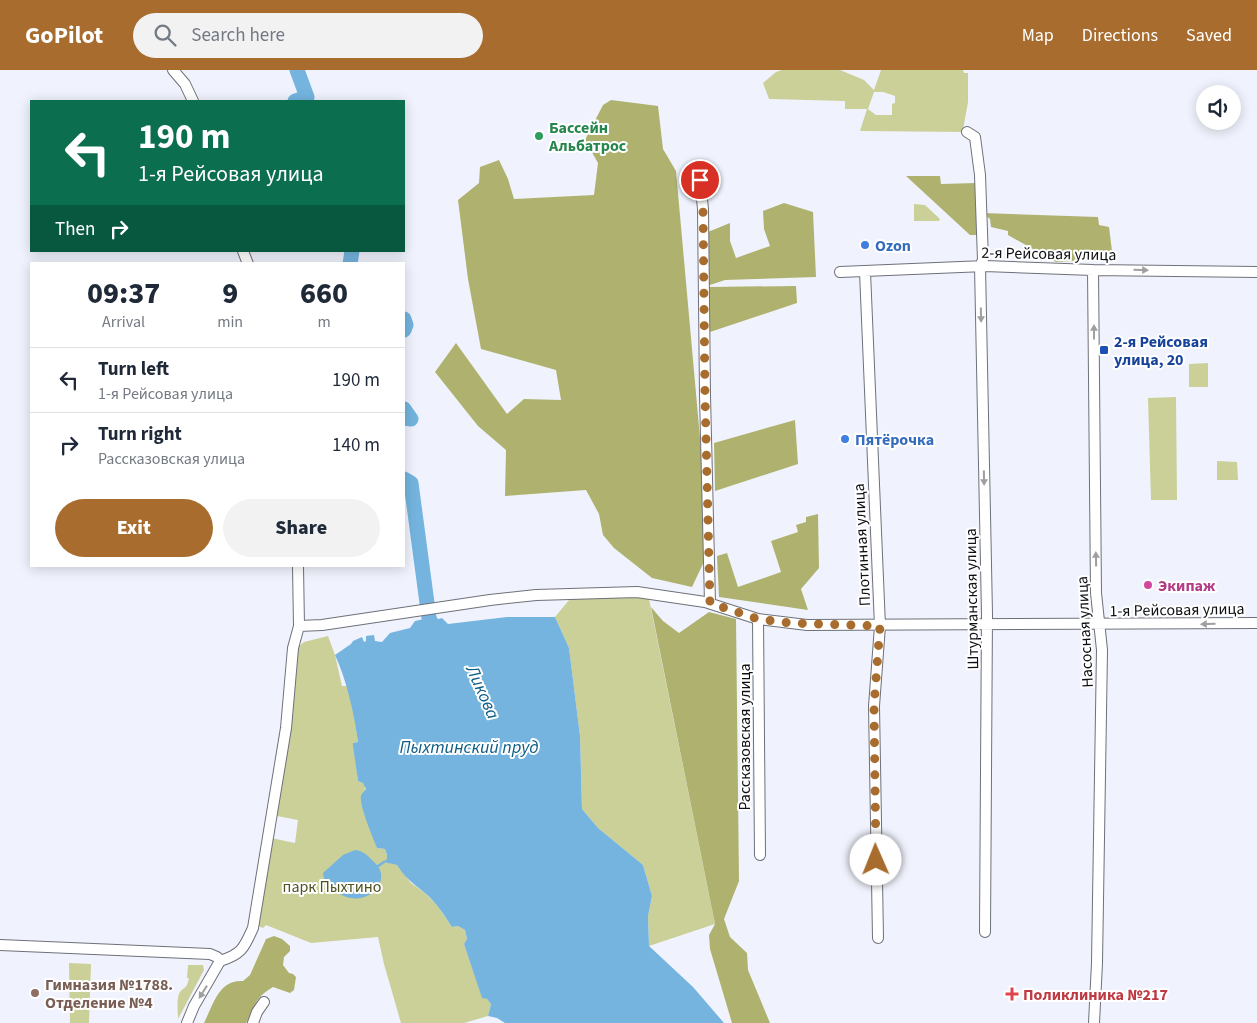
<!DOCTYPE html>
<meta charset="utf-8">
<style>
:root{--surface:#fff;--page:#f2f2f3;--text:#1f2937;--muted:#747a83;--line:#e0e1e3;--accent:#a86d2e}
body{margin:0;font-family:"Source Sans 3",sans-serif;background:var(--page);color:var(--text);height:100vh;display:flex;flex-direction:column;font-size:19px;white-space:nowrap}
*{box-sizing:border-box;margin:0}
p{font-size:16px;color:var(--muted)}
.icon{flex:none;width:28px;height:28px;fill:none;stroke:currentColor;stroke-width:2;stroke-linecap:round;stroke-linejoin:round}
.map{position:relative;flex:1;overflow:hidden}
.side{position:absolute;left:30px;top:192px;width:375px;height:305px;display:flex;flex-direction:column;background:var(--surface);border-radius:0px;box-shadow:0 2px 12px #0003}
.side>*{flex:none}
.top-card{position:absolute;left:30px;top:30px;width:375px;height:152px;border-radius:0px;box-shadow:0 2px 12px #0003;background:#0b6e4f;color:#fff;overflow:hidden}
.controls{position:absolute;left:1196px;top:15px;display:grid;gap:10px}
.controls a{display:grid;place-items:center;width:45px;height:45px;border-radius:50%;background:var(--surface);box-shadow:0 2px 12px #0003;font-size:25px}
.pin{position:absolute;display:grid;place-items:center;width:42px;height:42px;color:#fff;margin:-21px;border:2px solid #fff;border-radius:50%;box-shadow:0 1px 5px #0007}
.me{position:absolute;width:55px;margin:-28px;rotate:359deg;stroke-linejoin:round;filter:drop-shadow(0 0 4px #0008)}
.turn{display:flex;align-items:center;gap:18px;height:105px;padding:0 25px;font-size:22px}
.turn .icon{width:65px;height:65px;stroke-width:2.5}
.turn b{display:block;font-size:35px;line-height:42px}
.then{display:flex;align-items:center;height:48px;padding:0 25px;background:#0003;gap:10px;font-size:19px}
.eta{display:flex;justify-content:space-evenly;align-items:center;height:85px;text-align:center}
.eta b{font-size:30px;font-weight:800;line-height:35px}
.cta{display:flex;gap:10px;margin-top:auto;padding:10px 25px}
.cta a{flex:1;height:58px;border-radius:30px;background:var(--accent);color:#fff;font-size:20px;font-weight:800;line-height:58px;text-align:center}
.cta a+a{background:var(--page);color:var(--text)}
ul{padding:0;list-style:none}
li{display:flex;align-items:center;gap:15px;height:65px;padding:0 25px;border-top:1px solid var(--line)}
li div{flex:1}
li b{display:block;font-size:19px}
li em{font-style:normal}
header{display:flex;align-items:center;gap:30px;box-sizing:border-box;height:70px;padding:0 25px;background:var(--accent);color:#fff}
header strong{font-size:24px}
nav{display:flex;gap:28px;margin-inline-start:auto;font-size:18px}
.search{width:350px;height:45px;background:var(--page);display:flex;align-items:center;gap:12px;box-sizing:border-box;padding:0 18px;border-radius:28px;color:var(--muted);font-size:19px}
.map>svg:first-child{display:block}
.green{fill:#cbcf98;fill-rule:evenodd}
.forest{fill:#aeb26e}
.water{fill:#74b4df}
.lines{fill:none;stroke-linecap:round;stroke-linejoin:round}
.stream{stroke:#74b4df;stroke-width:2.5}
.river{stroke:#74b4df;stroke-width:15}
.minor-casing{stroke:#6e7179;stroke-width:12}
.minor{stroke:#fff;stroke-width:10}
.oneway{fill:#9f9fa1}
.route{stroke:#a86d2e;stroke-width:9;stroke-dasharray:0 16.2}
.leisure-dot{fill:#2e9e5b;stroke:#fff;stroke-width:2}
.shop-dot{fill:#3f7fe0;stroke:#fff;stroke-width:2}
.transit-dot{fill:#1a4fb4;stroke:#fff;stroke-width:2}
.hotel-dot{fill:#d1479c;stroke:#fff;stroke-width:2}
.education-dot{fill:#8d6e63;stroke:#fff;stroke-width:2}
.health-dot{fill:#e0444e;stroke:#fff;stroke-width:2}
.labels{text-anchor:middle;stroke-width:4;stroke-linejoin:round;paint-order:stroke}
.leisure-label{font-size:16px;font-weight:bold;fill:#27864d;stroke:#fff;text-anchor:start}
.shop-label{font-size:16px;font-weight:bold;fill:#366cbe;stroke:#fff;text-anchor:start}
.street-label{font-size:16px;fill:#0f1013;stroke:#fff}
.transit-label{font-size:16px;font-weight:bold;fill:#164399;stroke:#fff;text-anchor:start}
.hotel-label{font-size:16px;font-weight:bold;fill:#b23c85;stroke:#fff;text-anchor:start}
.park-label{font-size:16px;fill:#50521f;stroke:#fff}
.education-label{font-size:16px;font-weight:bold;fill:#785e54;stroke:#fff;text-anchor:start}
.health-label{font-size:16px;font-weight:bold;fill:#be3a42;stroke:#fff;text-anchor:start}
.water-label{font-size:18px;font-style:italic;fill:#0c5c85;stroke:#fff}
</style>
<header>
<strong>GoPilot</strong>
<div class="search"><svg class="icon" aria-label="search" viewBox="0 0 24 24"><circle cx="10" cy="10" r="6"/><path d="M15 15l6 6"/></svg>Search here</div>
<nav><a>Map</a><a>Directions</a><a>Saved</a></nav>
</header>
<div class="map">
<svg width="1257" height="953" viewBox="0 0 1257 953">
<rect width="100%" height="100%" fill="#f0f3fd"/>
<path class="green" d="M782 0H840L864 10 874 20 881 0H963L964 3H968V32L963 60 967 62 860 61 867 39H845V31L769 29 763 13 776 2ZM874 22H883L895 26V33L892 34V45H876L868 39Z
M914 134 925 135 940 149 939 151H914Z
M1208 293V317H1189V294Z
M1176 327 1177 430H1151L1148 328Z
M1217 391 1237 392 1238 410H1217Z
M574 524H648L715 854 649 876 648 846 652 826 643 795 598 758 582 739 580 666 569 578 555 547Z
M328 566 335 585 342 616H350L358 672 353 673 358 711 363 713 365 716 364 740 377 778 385 779 387 785V790L384 792 397 795 411 813 425 823 436 834 452 857 458 856 465 860 467 869 464 874 482 927 487 929 491 934 488 946 464 953H401L384 894 378 867 311 873 266 855 263 858 256 855 271 768 295 773 298 750 277 746 298 577 304 572Z
M69 893 91 894 89 953H70Z
M188 895H203L204 900 178 949C178 942 176 928 180 922 186 915 186 920 189 908H187Z"/>
<path class="forest" d="M611 30 658 36 663 79 676 101 710 479 692 517 652 508 614 478 603 465 599 444 586 420 505 426 506 380 478 356 435 302 456 273 507 344 524 329 561 330 556 300 481 279 468 209 458 130 479 113 480 97 499 90 508 109 514 129 594 125 598 93 585 70 603 35Z
M906 106H940L941 114 976 113 977 165H970Z
M784 133 813 142 816 207 725 210 704 217 703 164 730 153V171L736 188 770 176 764 159 763 141Z
M983 143 1098 147 1099 155 1109 157 1112 181 1108 189 1056 192 1008 165V161L991 157 990 149Z
M796 216 797 233 710 262 709 217Z
M795 350 798 394 715 421 714 373Z
M818 444 819 498 801 519 808 540 719 527 717 486 727 483 738 517 781 502 771 471 798 462 796 455 806 452V447Z
M651 537 663 551 679 563 709 542 736 549 739 811 724 849 730 867 747 883 748 900 770 953H732L710 879 709 865 715 854Z
M274 866 282 869 290 876V881L284 887 283 895 289 903 293 904 296 907 294 920 290 923 273 917C251 930 258 936 246 953H204C213 935 219 909 243 911L250 905 266 869Z"/>
<path class="water" d="M507 547H555L569 578 580 666 582 739 598 758 643 795 652 826 648 846 649 876 693 917 724 953H505L497 948 488 946 491 934 487 929 482 928 464 874 467 869 465 860 458 856 452 857C444 845 436 832 425 823 413 813 406 809 397 795L383 792 387 789V785L385 779 377 778C373 768 359 735 361 726 361 725 365 720 366 719L363 713 358 711 353 676V673L358 672C354 643 347 611 335 585L351 574 353 571 362 567 364 572 366 571V566L374 565 375 571 382 572 390 563 410 558 415 551 429 548H433L435 550 442 548 448 554Z
M355 780C364 781 368 786 374 792 393 809 371 832 351 828 347 828 343 825 339 824 330 820 324 813 323 803L343 785Z"/>
<g class="lines">
<path class="stream" d="M378 796 384 792"/>
<path class="river" d="M295 31 307 27 297 0
M350 194 352 181
M404 249 406 255 404 260
M404 339 411 349 404 348
M404 409 411 413 429 548 438 566"/>
<defs>
<path id="minor" d="M173 0 185 14 193 31
M967 62 975 67 980 105 983 190 980 196 987 544 985 862
M700 110 703 139 705 325 710 533
M243 181 248 194
M1093 200 1096 523 1102 580 1097 893 1094 953
M840 202 985 196 1093 200 1257 202
M865 202 880 556 874 636 878 868
M758 549 760 785
M299 556 322 555 490 530 536 525 637 522 705 532 758 549 807 555 1257 553
M0 875 210 884 217 887 220 891
M220 891C242 884 244 878 253 858L286 658 293 578 299 556 298 496
M187 953 194 936 220 891
M253 953 257 942 264 932"/>
</defs>
<use href="#minor" class="minor-casing"/>
<use href="#minor" class="minor"/>
</g>
<defs><path id="oneway-solid" d="M-6-.8H1V-3.2L6.5 0L1 3.2V.8H-6Z" transform="scale(1.25)"/></defs>
<g class="oneway">
<use href="#oneway-solid" transform="translate(1141 200) rotate(1)"/>
<use href="#oneway-solid" transform="translate(981 245) rotate(89)"/>
<use href="#oneway-solid" transform="translate(1094 262) rotate(-90)"/>
<use href="#oneway-solid" transform="translate(984 408) rotate(89)"/>
<use href="#oneway-solid" transform="translate(1096 489) rotate(-91)"/>
<use href="#oneway-solid" transform="translate(1208 554) rotate(178)"/>
<use href="#oneway-solid" transform="translate(203 922) rotate(122)"/>
</g>
<g class="lines">
<path class="route" d="M700 110 703 139 705 325 710 533 758 549 790 553 880 556 874 636 876 790"/>
</g>
<circle class="leisure-dot" cx="539" cy="66" r="5"/>
<g class="shop-dot">
<circle cx="865" cy="175" r="5"/>
<circle cx="845" cy="369" r="5"/>
</g>
<rect class="transit-dot" x="1099" y="275" width="10" height="10" rx="2.5"/>
<circle class="hotel-dot" cx="1148" cy="515" r="5"/>
<circle class="education-dot" cx="35" cy="923" r="5"/>
<path class="health-dot" d="M1009.5 916.5h5v5h5v5h-5v5h-5v-5h-5v-5h5z"/>
<g class="labels">
<g class="leisure-label">
<text x="549" y="63">Бассейн<tspan x="549" dy="18">Альбатрос</tspan></text>
</g>
<g class="shop-label">
<text x="875" y="181">Ozon</text>
<text x="855" y="375">Пятёрочка</text>
</g>
<g class="street-label">
<text transform="translate(1049 183) rotate(1)" y="6">2-я Рейсовая улица</text>
<text transform="translate(861 475) rotate(-93)" y="6">Плотинная улица</text>
<text transform="translate(971 529) rotate(-91)" y="6">Штурманская улица</text>
<text transform="translate(1177 539) rotate(-1)" y="6">1-я Рейсовая улица</text>
<text transform="translate(1084 562) rotate(-93)" y="6">Насосная улица</text>
<text transform="translate(744 667) rotate(-90)" y="6">Рассказовская улица</text>
</g>
<g class="transit-label">
<text x="1114" y="277">2-я Рейсовая<tspan x="1114" dy="18">улица, 20</tspan></text>
</g>
<g class="hotel-label">
<text x="1158" y="521">Экипаж</text>
</g>
<g class="park-label">
<text x="332" y="822">парк Пыхтино</text>
</g>
<g class="education-label">
<text x="45" y="920">Гимназия №1788.<tspan x="45" dy="18">Отделение №4</tspan></text>
</g>
<g class="health-label">
<text x="1023" y="930">Поликлиника №217</text>
</g>
<g class="water-label">
<text transform="translate(483 622) rotate(66)" y="6">Ликова</text>
<text x="469" y="683">Пыхтинский пруд</text>
</g>
</g>
</svg>
<div class="controls">
<a><svg class="icon" aria-label="sound" viewBox="0 0 24 24"><path d="M4 9h4l5-4v14l-5-4H4zM17 9q2 3 0 6"/></svg></a>
</div>
<div class="pin" style="left:700px;top:110px;background:#d93025"><svg class="icon" aria-label="arrive" viewBox="0 0 24 24"><path d="M6 21V4h12l-3 4 3 4H6"/></svg></div>
<svg class="me" style="left:876px;top:790px" viewBox="-20 -20 40 40"><circle r="19" fill="#fff"/><path d="M0-13L10 11 0 6-10 11z" fill="#a86d2e"/></svg>
<div class="top-card">
<div class="turn"><svg class="icon" aria-label="left" viewBox="0 0 24 24"><path d="M17 20v-9H6M10 6l-5 5 5 5"/></svg><div><b>190 m</b>1-я Рейсовая улица</div></div>
<div class="then">Then<svg class="icon" aria-label="right" viewBox="0 0 24 24"><path d="M7 20v-9h11M14 6l5 5-5 5"/></svg></div>
</div>
<section class="side">
<div class="eta">
<div><b>09:37</b><p>Arrival</p></div>
<div><b>9</b><p>min</p></div>
<div><b>660</b><p>m</p></div>
</div>
<ul>
<li><svg class="icon" aria-label="left" viewBox="0 0 24 24"><path d="M17 20v-9H6M10 6l-5 5 5 5"/></svg><div><b>Turn left</b><p>1-я Рейсовая улица</p></div><em>190 m</em></li>
<li><svg class="icon" aria-label="right" viewBox="0 0 24 24"><path d="M7 20v-9h11M14 6l5 5-5 5"/></svg><div><b>Turn right</b><p>Рассказовская улица</p></div><em>140 m</em></li>
</ul>
<div class="cta"><a>Exit</a><a>Share</a></div>
</section>
</div>
